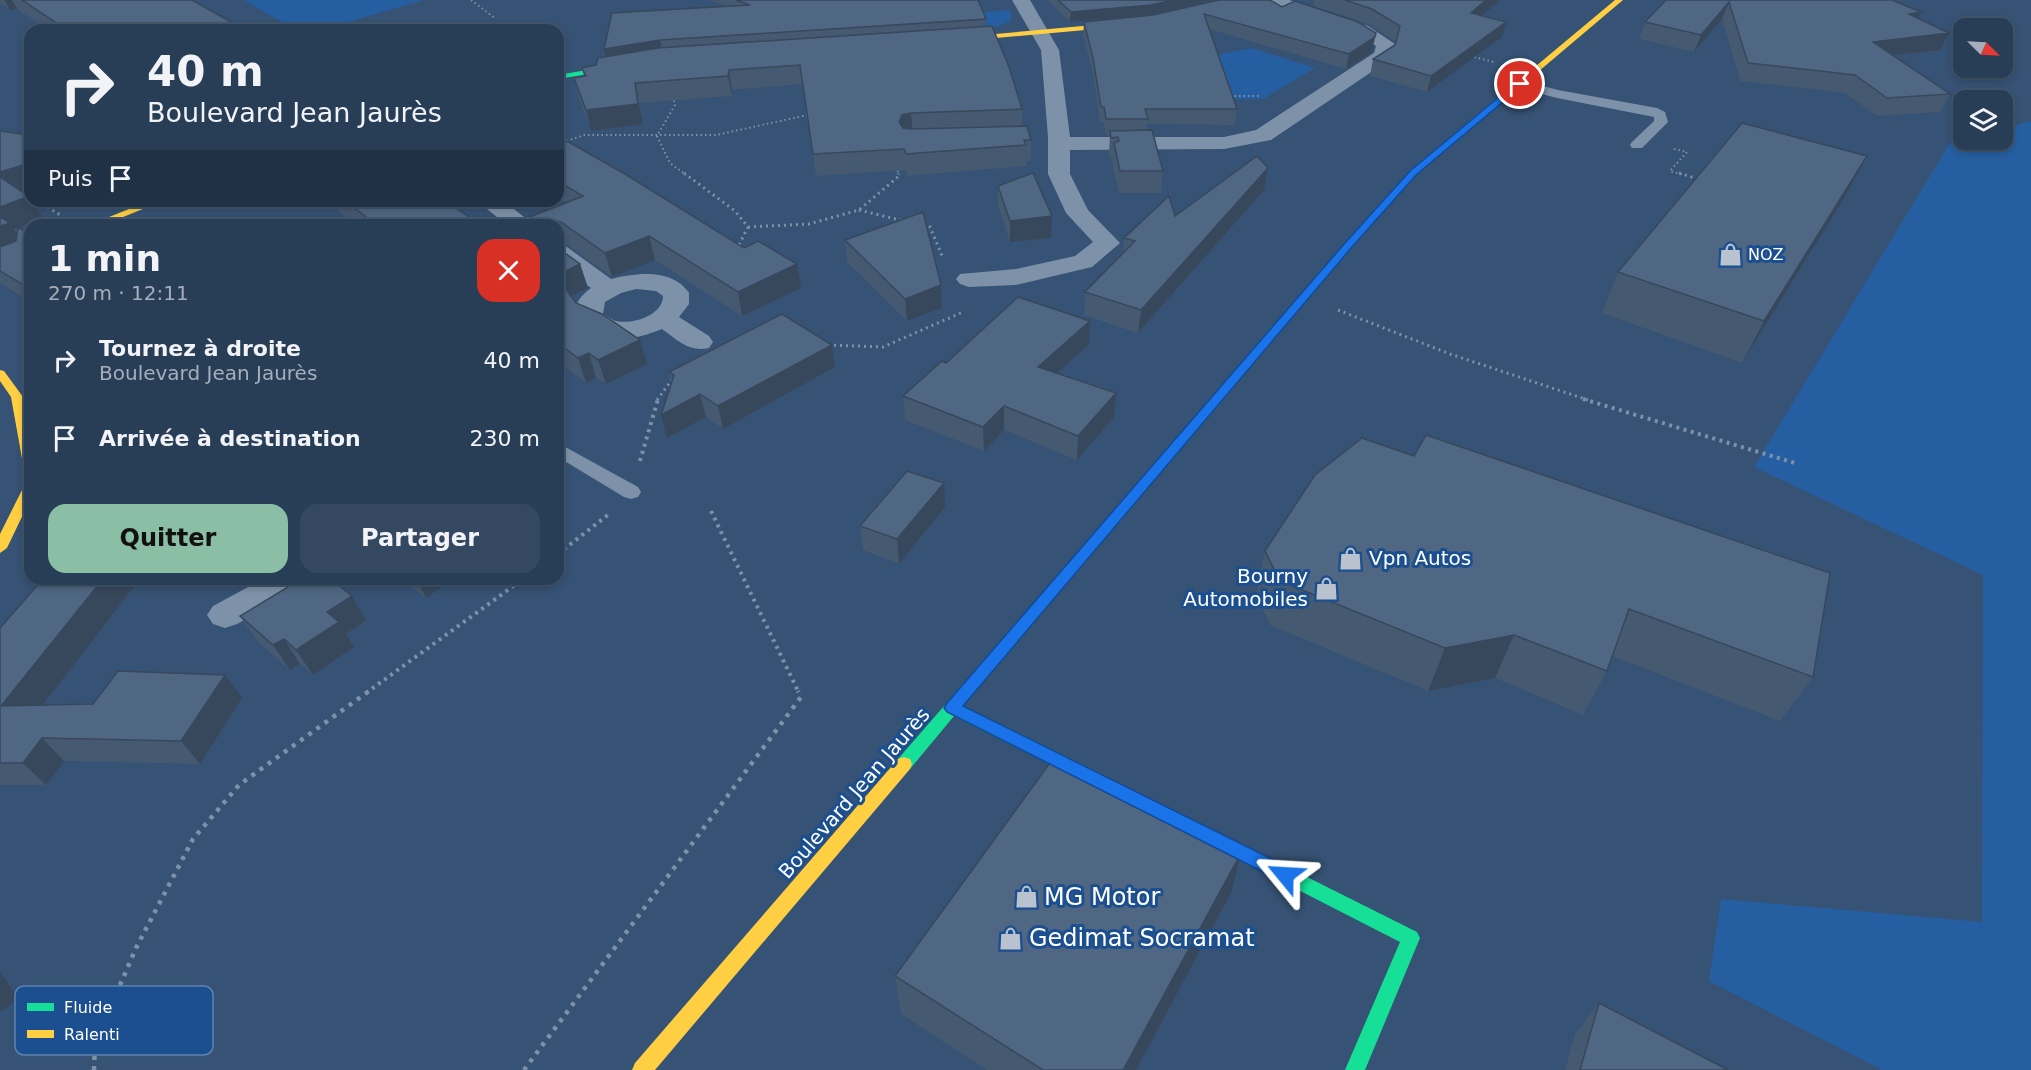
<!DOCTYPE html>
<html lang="fr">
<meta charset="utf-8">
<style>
:root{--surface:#283e57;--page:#344961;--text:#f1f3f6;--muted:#a5aeba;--line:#44576d;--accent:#8abfa5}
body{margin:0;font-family:"DejaVu Sans",sans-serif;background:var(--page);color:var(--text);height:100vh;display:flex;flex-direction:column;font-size:22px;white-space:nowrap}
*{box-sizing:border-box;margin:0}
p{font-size:20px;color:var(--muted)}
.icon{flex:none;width:33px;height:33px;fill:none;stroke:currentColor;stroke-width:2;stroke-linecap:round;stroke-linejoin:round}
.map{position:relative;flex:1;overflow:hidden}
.panel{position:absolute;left:24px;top:219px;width:540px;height:366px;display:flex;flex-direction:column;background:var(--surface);border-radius:18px;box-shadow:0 3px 9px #0003,0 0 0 2px var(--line)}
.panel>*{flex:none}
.guide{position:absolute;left:24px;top:24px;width:540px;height:183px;border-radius:18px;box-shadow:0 3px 9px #0003,0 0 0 2px var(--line);background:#283e57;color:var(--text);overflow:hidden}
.needle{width:39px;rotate:114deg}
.fabs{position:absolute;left:1953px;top:18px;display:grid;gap:12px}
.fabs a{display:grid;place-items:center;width:60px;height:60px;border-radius:12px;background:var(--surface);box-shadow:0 3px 9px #0003,0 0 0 2px var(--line);font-size:30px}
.pin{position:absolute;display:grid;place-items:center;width:51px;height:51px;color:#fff;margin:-26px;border:3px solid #fff;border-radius:50%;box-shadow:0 2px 6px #0007}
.me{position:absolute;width:66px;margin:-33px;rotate:297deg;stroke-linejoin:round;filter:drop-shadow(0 0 4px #0008)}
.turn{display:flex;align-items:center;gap:21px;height:126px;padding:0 24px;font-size:27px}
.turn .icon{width:78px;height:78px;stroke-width:2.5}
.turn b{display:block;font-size:42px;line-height:51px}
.then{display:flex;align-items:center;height:57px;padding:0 24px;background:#0003;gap:12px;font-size:22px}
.round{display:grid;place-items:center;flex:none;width:63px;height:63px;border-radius:18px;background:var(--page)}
.summary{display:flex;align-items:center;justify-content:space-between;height:102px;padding:0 24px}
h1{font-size:36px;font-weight:700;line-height:45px}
.action{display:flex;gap:12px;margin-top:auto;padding:12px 24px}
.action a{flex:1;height:69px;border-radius:18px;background:var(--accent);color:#111;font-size:24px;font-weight:700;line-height:69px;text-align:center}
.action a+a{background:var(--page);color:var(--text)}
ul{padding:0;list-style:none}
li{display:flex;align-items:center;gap:18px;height:78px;padding:0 24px}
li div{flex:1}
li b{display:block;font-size:22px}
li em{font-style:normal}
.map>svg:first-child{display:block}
.green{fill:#265fa1}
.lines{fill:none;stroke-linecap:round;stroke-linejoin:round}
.path-far3{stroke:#7d92a8;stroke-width:2;stroke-dasharray:1.5 3;stroke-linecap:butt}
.path-far2{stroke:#7d92a8;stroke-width:3;stroke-dasharray:2 4;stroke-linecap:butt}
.path-far1{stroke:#7d92a8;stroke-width:4;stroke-dasharray:3 4.5;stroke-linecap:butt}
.path{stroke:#7d92a8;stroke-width:4.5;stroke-dasharray:4 6;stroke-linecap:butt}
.lane{fill:#7d92a8;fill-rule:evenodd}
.street{fill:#7d92a8;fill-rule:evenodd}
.fast{fill:#16e098;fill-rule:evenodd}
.slow{fill:#ffcf43;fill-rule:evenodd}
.wall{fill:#455971}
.shaded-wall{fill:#38485c}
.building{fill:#506783;stroke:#38485c;stroke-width:1.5}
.route{fill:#1a73e8;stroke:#114b97;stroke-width:1.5}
.labels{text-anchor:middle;stroke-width:6;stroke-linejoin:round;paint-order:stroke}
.far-poi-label{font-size:16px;fill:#fff;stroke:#1b4f8f;text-anchor:start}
.poi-label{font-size:20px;fill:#fff;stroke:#1b4f8f;text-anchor:start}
.street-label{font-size:20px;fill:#fff;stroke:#1b4f8f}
.near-poi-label{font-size:24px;fill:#fff;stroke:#1b4f8f;text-anchor:start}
.key{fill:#1b4f8f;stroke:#5f84b1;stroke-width:1.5}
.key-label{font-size:16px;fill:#fff}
</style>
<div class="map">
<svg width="2031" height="1070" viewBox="0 0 2031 1070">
<rect width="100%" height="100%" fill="#365274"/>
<path class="green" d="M244 0H418L421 1 320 30H296Z
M1010 10 1011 20C985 38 955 24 927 17Z
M1251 48 1315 68 1263 99H1180L1174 64Z
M2031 121V1070H1882L1709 981 1721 899 1982 922 1983 575 1754 467 1950 143 1964 140H2002L2003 129Z"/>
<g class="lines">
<path class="path-far3" d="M471 0 496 19
M367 30 399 25 425 30
M1470 56 1494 62
M673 96 675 105 657 136 670 163 686 175
M1230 96H1261
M558 144 584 135H716L812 114
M1674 149 1687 152 1670 171 1684 175
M896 166 899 175"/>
<path class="path-far2" d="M684 173 735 211 748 227 738 247
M1679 173 1698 179
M37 201 62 216
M859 210 904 221
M331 225 351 217
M923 225 930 227 943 258
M748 227 809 224 859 210 899 176 898 173
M1338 310 1450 354 1588 400
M828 345 883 347 963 312
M657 400 674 377"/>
<path class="path-far1" d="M1583 399 1795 463
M640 461 658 399
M711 511 799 693
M558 554 609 514
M366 693 523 579"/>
<path class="path" d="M94 1070 95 1043 136 948 193 839 239 785 369 691
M524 1070 801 697 798 691"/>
<path class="lane" d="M1520 80 1558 90 1657 108 1665 112 1668 122 1642 148H1632L1630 145 1632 142 1654 121V117L1557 98 1516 87 1514 84Z
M558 443 638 487 641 492 638 497 631 499 624 497 558 457Z"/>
<path class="street" d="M1012 0H1030L1059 50 1070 137H1224L1256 130 1374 53 1376 46 1356 34 1266 4 1263 0H1289L1368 26 1395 44 1389 60 1271 140 1224 149 1070 150V174L1088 210 1120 243 1092 267 1016 285 969 287 960 284 956 279 960 274 1016 269 1075 256 1093 242 1066 213 1048 174V137L1041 50Z
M477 201H504L534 225H507Z
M558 245 567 247 611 279C636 273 672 268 689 293V304L679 317 709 336 713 342 709 348C690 353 677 340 662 329 652 333 640 337 630 338 601 340 550 318 591 288L558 264ZM636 289 656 291 663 296C663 315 633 325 616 321 612 320 607 316 603 314L605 302 621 293Z
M263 579H309L304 588 237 624 225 628 213 624 207 615 213 606Z"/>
<path class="fast" d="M628 63H631V67L558 79V75Z
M1374 213 1377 214V218L963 706 1101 774 1103 779 1101 784 1095 786 1089 784 954 716 910 769 904 771 898 769 896 764 898 759 1371 214Z
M1203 825 1417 932 1420 938 1365 1070H1345L1400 942 1197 838 1194 833 1197 828Z"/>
<path class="slow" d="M1615 0H1623L1416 175 1377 218H1371V214L1410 171Z
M1127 22 1131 24 1130 26 951 42 947 40 951 38Z
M149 201H163L103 225H89Z
M0 370 4 371 23 397 30 435V474L24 470 11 397 0 381Z
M30 482V500L7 548 0 553V534L24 486Z
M904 757 910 759 912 764 910 769 655 1070H632L635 1063 898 759Z"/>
</g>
<path class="wall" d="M0 0H192L245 30H48L17 9 10 10 0 3Z
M710 0H978L986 19V27L1022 109V126L1031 140V161H1026V166L907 176 906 170 816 176 803 84 732 90V96L640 103 643 124 591 131 579 98 574 78 584 76 582 68 596 65 606 57 604 49 726 6Z
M1047 0H1213L1151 15 1070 22Z
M1314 0H1500L1481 15 1506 22 1502 37 1427 92 1370 76 1373 59 1395 45 1396 42 1369 24 1313 6Z
M1666 0H1892L1921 12 1918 19 1940 50 1894 56 1950 94 1940 112 1877 116 1845 93 1740 81 1722 19 1694 52 1639 39 1645 22Z
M1282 7 1372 52 1346 69 1209 29 1237 109 1235 125 1147 124V130L1163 171 1161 193H1119L1112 165 1113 159H1110L1109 152 1110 135H1106L1103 122H1100L1093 73 1083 36 1084 22 1153 15Z
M0 131 30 188 21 191 30 201H32L43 217 18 227 30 234V302L0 283Z
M558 136 801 288 742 316 655 260 612 277 568 245 558 243V225H509L565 203 558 199Z
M998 186 1052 216 1051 238 1010 242 998 206Z
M1264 190 1138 333 1084 315 1085 292 1123 254 1124 238 1175 216Z
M1846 195 1742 363 1602 313 1618 272Z
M325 201H446L480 225H356Z
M845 240 941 285 942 308 907 321 847 262Z
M558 248 580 264 588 288 571 296 576 303 640 340 647 364 606 384 596 378 586 383 558 362Z
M1089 344 1057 374 1116 393 1114 417 1077 460 1004 430 984 451 905 420 903 396 946 363Z
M832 345 835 367 723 429 706 417 667 438 672 383 669 372Z
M1315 475 1813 677 1780 721 1612 656 1607 671 1583 715 1495 678 1428 691 1270 625 1256 595 1265 551Z
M945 507 899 564 863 550 860 526Z
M43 579H140L42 705 242 698 200 764 64 761 46 785H0V628Z
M401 579H454L426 598Z
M352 596 366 620 346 634 354 647 313 675 300 664 290 670 257 641 240 616Z
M1231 893 1136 1070H987L901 1014 895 976Z
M1599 1003 1728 1070H1565L1575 1034Z"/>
<path class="shaded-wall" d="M4 0H12L17 9 10 10Z
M1173 0H1213L1151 15 1070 22 1071 12Z
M1486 0H1500L1467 28 1471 13Z
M1729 2 1722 19 1694 52 1701 35Z
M1921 12 1913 29 1909 14Z
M1506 22 1502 37 1427 92 1431 76Z
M1376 33 1372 52 1346 69 1349 54Z
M1949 33 1940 50 1864 59 1873 42Z
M660 40 662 51 606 60 604 49Z
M729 70 732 90V96L728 76Z
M635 83 643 124 591 131 586 110Z
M911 113 913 134 900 143 899 122 902 115Z
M1867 156 1846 195 1742 363 1764 321Z
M30 163V188L8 195 0 183V172Z
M1268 168 1264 190 1138 333 1141 310Z
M29 196 30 201H32L43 217 14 229 25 245 0 254V207Z
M1052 216 1051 238 1010 242V221Z
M649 236 655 260 612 277 605 253Z
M580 264 588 288 558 302V275Z
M797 264 801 288 742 316 738 292Z
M941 285 942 308 907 321 905 299Z
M1090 321 1089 344 1038 391V367Z
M640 340 647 364 606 384 598 360Z
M832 345 835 367 723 429 718 406Z
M589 353 596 378 586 383 578 358Z
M1116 393 1114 417 1077 460 1078 436Z
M700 394 706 417 667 438 661 415Z
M1004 406V430L984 451 983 427Z
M944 483 945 507 899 564 897 539Z
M103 579H140L24 729 1 706Z
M416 579H454L426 598Z
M352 596 366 620 346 634 354 647 313 675 296 650 327 612Z
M1514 635 1495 678 1428 691 1445 648Z
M284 639 300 664 290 670 273 645Z
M225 675 242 698 200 764 181 741Z
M42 738 64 761 46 785 23 763Z
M1241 853 1231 893 1136 1070H1123Z
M0 971 18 999 0 1012Z"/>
<path class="building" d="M22 0H192L245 30H110L108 29 104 30H67Z
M736 0H978L986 19 660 40 604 49 612 13 750 5Z
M1058 0H1173L1151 5 1071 12Z
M1219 0H1270L1282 7 1295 1 1358 22 1376 33 1375 37 1349 54 1204 14 1237 109H1145L1148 119H1106L1104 107H1101L1093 58 1084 22 1153 15Z
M1345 0H1486L1471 13 1506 22 1431 76 1373 59 1395 45 1400 26 1372 9Z
M1666 0H1892L1921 12 1909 14 1949 33 1873 42 1950 94 1887 98 1855 75 1748 63 1729 2 1701 35 1645 22Z
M992 26 1009 67 1022 109 911 113 902 115 899 122 903 128 912 129 1027 126 1031 140H1024L1026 145 906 154 904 149 813 154 800 65 729 70 728 76 635 83 638 104 586 110 574 78 586 76 582 68 596 65 598 58 658 48Z
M1742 123 1867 156 1764 321 1618 272Z
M1152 130 1163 171H1120L1114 143 1119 141 1118 137 1111 138 1110 131Z
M0 131 30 135V163L0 172Z
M558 136 625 174 744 248 758 241 797 264 738 292 649 236 605 253 561 222 549 220V225H509L583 196 558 181Z
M1257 156 1268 168 1141 310 1085 292 1135 241 1124 238 1169 196 1175 216Z
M1033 173 1052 216 1010 221 998 186Z
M0 177 29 196 0 207Z
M345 201H446L480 225H377Z
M923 212 941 285 905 299 845 240Z
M0 217 10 223 0 226Z
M18 227 30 234V289L0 271V247L16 241Z
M558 248 580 264 558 275Z
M558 285 567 291 576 303 602 314 640 340 598 360 589 353 578 358 558 343Z
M1018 297 1090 321 1038 367 1116 393 1078 436 1004 406 983 427 903 396 942 361 946 363Z
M782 314 832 345 718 406 700 394 661 415 674 375 669 372Z
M1426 435 1830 573 1813 677 1629 609 1607 671 1514 635 1445 648 1280 581 1265 551 1315 475 1362 438 1414 456Z
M907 471 944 483 897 539 860 526Z
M43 579H103L1 706 93 704 118 671 225 675 181 741 42 738 23 763H0V628Z
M301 579H331L352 596 327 612 339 622 296 650 284 639 273 645 240 616Z
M1055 756 1241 853 1123 1070H1043L895 976Z
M1599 1003 1728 1070H1580Z"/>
<path class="route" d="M1517 82 1524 84 1416 175 1352 247 963 706 1292 869 1294 875 1292 880 1285 883 1279 880 947 712 944 708 947 703 1345 243 1410 171Z"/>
<defs>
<symbol id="shop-bare" viewBox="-9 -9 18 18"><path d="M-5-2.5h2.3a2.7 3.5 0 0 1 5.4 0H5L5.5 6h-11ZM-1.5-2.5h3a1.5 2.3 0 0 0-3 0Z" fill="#b9c2ce" stroke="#1b4f8f" stroke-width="2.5" paint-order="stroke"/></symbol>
</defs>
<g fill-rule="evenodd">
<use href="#shop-bare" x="1714" y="238" width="33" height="33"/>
<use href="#shop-bare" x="1334" y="542" width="33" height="33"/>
<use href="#shop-bare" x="1310" y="572" width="33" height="33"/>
<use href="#shop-bare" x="1010" y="880" width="33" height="33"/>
<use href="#shop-bare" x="994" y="922" width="33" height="33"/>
</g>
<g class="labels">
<g class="far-poi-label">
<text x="1748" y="260">NOZ</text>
</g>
<g class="poi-label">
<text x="1369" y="565">Vpn Autos</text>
<text x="1308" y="583" text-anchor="end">Bourny<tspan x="1308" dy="23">Automobiles</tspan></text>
</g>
<g class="street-label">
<text transform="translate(854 793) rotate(-49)" y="7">Boulevard Jean Jaurès</text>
</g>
<g class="near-poi-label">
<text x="1044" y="905">MG Motor</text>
<text x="1029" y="946">Gedimat Socramat</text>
</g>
</g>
<rect x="15" y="986" width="198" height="69" rx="9" class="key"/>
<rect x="27" y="1003" width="27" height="8" fill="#16e098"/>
<rect x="27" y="1030" width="27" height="8" fill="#ffcf43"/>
<g class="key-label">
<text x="64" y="1013">Fluide</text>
<text x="64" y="1040">Ralenti</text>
</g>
</svg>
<div class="fabs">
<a><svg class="needle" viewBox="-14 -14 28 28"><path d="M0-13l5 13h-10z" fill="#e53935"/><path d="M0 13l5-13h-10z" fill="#a5aeba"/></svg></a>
<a><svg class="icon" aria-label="layers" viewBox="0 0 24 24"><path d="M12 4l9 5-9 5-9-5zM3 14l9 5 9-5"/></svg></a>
</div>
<div class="pin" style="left:1520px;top:84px;background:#d93025"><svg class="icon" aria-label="arrive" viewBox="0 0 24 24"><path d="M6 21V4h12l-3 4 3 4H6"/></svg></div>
<svg class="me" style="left:1285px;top:875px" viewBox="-20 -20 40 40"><path d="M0-17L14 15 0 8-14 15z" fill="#1a73e8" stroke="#fff" stroke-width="4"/></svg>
<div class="guide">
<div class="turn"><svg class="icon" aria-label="right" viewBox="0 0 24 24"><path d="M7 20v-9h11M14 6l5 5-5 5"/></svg><div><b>40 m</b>Boulevard Jean Jaurès</div></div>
<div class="then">Puis<svg class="icon" aria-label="arrive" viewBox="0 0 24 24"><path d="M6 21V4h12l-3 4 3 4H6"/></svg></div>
</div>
<section class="panel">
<div class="summary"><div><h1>1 min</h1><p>270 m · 12:11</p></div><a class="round" style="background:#d93025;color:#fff"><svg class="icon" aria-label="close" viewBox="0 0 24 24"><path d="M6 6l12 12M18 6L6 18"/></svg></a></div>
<ul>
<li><svg class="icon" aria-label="right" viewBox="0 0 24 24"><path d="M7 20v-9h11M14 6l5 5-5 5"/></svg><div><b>Tournez à droite</b><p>Boulevard Jean Jaurès</p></div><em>40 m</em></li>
<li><svg class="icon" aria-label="arrive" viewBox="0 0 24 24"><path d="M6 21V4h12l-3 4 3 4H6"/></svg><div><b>Arrivée à destination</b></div><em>230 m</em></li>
</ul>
<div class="action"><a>Quitter</a><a>Partager</a></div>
</section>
</div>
